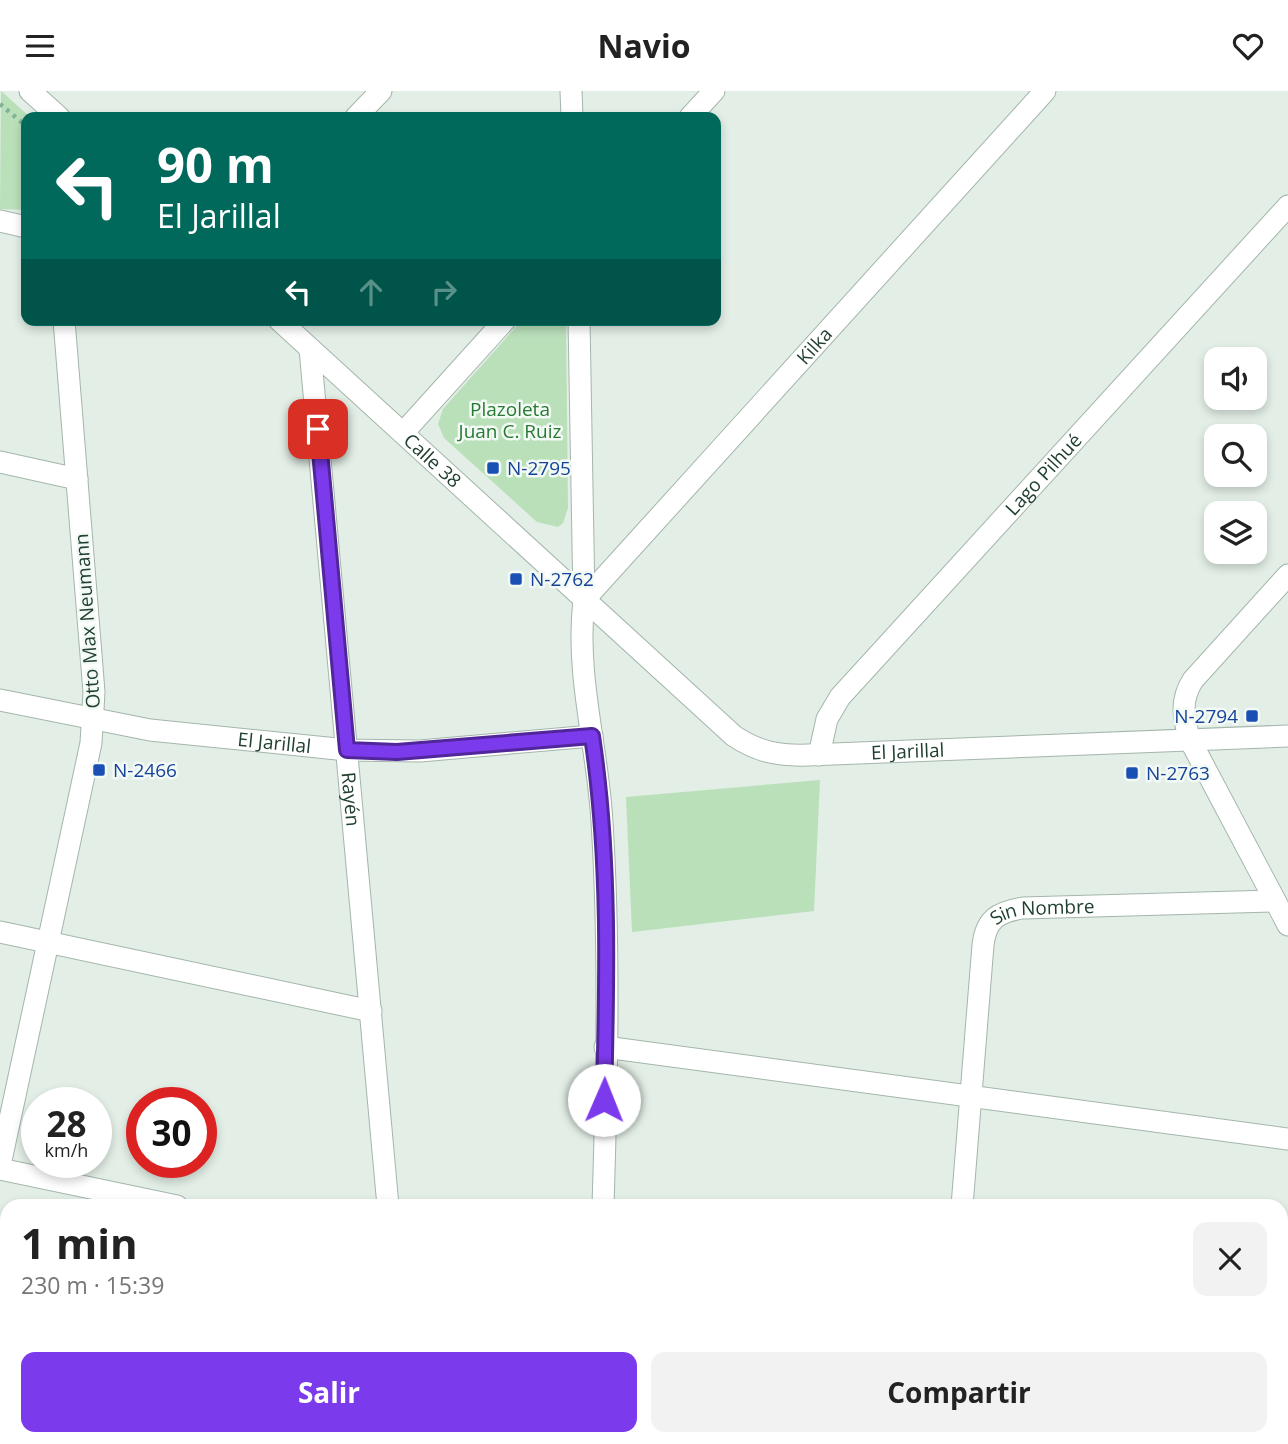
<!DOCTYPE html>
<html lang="es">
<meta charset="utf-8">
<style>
:root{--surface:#fff;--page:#f2f2f2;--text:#222;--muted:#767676;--accent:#7c3aed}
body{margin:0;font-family:"Open Sans",sans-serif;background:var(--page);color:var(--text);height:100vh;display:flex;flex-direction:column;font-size:26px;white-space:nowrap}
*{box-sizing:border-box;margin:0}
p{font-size:23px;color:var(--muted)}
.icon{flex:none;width:38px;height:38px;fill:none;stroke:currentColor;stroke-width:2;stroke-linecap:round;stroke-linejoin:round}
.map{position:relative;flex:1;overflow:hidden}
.side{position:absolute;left:0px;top:1108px;width:1288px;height:247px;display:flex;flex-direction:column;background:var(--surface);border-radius:21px 21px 0 0;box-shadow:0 4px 10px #0003}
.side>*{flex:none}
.top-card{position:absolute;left:21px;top:21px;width:700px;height:214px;border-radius:14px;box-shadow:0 4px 10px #0003;background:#00695c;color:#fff;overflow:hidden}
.tools{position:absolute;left:1204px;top:256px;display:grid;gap:14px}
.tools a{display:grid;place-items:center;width:63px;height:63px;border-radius:14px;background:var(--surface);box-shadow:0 4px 10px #0003;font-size:35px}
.speed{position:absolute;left:21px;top:996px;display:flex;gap:14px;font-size:35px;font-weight:700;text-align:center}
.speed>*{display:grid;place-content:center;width:91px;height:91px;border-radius:50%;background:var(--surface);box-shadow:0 4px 10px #0003;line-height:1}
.speed small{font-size:18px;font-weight:400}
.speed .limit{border:10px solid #d22;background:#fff;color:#111}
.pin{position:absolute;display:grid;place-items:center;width:60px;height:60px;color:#fff;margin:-30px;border-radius:14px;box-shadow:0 4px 10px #0006}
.me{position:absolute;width:77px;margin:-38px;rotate:1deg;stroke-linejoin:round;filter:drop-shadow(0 0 5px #0008)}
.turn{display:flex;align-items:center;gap:24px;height:147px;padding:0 21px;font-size:32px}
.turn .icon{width:91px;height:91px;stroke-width:2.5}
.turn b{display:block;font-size:49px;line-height:60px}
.lanes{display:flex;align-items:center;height:66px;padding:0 21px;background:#0003;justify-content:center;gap:35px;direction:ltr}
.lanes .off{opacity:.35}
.round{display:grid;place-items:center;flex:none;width:74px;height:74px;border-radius:14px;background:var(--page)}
.overview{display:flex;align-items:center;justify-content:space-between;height:119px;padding:0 21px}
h1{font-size:42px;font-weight:700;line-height:52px}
.button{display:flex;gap:14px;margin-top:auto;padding:14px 21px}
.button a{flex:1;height:80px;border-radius:14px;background:var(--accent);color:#fff;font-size:28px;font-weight:700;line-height:80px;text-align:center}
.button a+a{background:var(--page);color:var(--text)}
header{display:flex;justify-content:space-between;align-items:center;height:91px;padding:0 21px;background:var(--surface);font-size:32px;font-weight:700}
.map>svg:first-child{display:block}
.built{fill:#d0ded4}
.green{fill:#bae0ba}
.building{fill:#b7c9be}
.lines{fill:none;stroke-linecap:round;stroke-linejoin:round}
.minor-casing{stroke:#a4b6ab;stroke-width:23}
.tertiary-casing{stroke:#a4b6ab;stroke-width:23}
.path{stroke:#81b496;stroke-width:4.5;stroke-dasharray:3.5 5;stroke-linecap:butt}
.minor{stroke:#fff;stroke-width:21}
.tertiary{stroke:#fff;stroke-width:21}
.route-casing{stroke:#51269a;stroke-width:18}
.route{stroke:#7c3aed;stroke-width:12}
.transit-dot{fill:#1a4fb4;stroke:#f3faf5;stroke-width:2.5}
.labels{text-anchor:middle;stroke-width:5;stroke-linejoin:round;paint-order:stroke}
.street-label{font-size:19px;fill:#21402f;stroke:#f3faf5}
.park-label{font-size:19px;fill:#287a32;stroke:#f3faf5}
.transit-label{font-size:19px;fill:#164399;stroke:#f3faf5;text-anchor:start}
</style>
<header><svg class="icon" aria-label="menu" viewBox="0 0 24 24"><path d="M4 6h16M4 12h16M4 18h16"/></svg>Navio<svg class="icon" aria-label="heart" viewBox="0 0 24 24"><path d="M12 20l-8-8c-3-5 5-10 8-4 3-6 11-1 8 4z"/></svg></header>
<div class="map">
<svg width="1288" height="1353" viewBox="0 0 1288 1353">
<rect width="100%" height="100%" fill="#e2eee6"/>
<path class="built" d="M0 1189 7 1190V1348H205L206 1353H0Z"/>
<path class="green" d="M1 0 30 26H26V119L0 118Z
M522 229H566L568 417 563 432 558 436 537 431 444 347 438 333 443 318Z
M820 689 814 820 632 841 626 706Z"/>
<path class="building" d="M0 1207 7 1209V1299L0 1298Z
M56 1348H167L166 1353H55Z"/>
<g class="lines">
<defs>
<g id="minor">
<path d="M571 0 572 26"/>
<path d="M356 26 381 0"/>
<path d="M690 26 714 0"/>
<path d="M0 130 26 136"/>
<path d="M579 229 584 509C575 584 598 657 602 731 610 859 607 987 603 1115"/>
<path id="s1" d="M310 258 388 1115"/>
<path d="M403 342 505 229"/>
<path d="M0 371 77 388"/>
<path d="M1288 484 1193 589C1180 609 1183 627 1190 649L1288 834"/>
<path id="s2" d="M584 509 1045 0"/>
<path id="s3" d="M0 609 150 639 347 659 420 660 592 645"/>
<path id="s4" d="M819 664 827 628 840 606 1288 115"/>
<path d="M0 841 371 920"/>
<path d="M605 956 1288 1048"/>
<path d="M0 1074 91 652 94 601 64 229"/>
<path d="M0 1078 177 1115"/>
<path id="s5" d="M962 1115 983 854C986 828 998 821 1023 817L1275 810"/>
<path d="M1281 1224H1288"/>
<path d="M308 1353 310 1348"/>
<path d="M581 1353V1348"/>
<path d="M943 1353 944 1348"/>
</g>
<g id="tertiary">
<path d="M30 0 59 26"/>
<path id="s6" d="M279 229 734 645C758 661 779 665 808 664L1288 645"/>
</g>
</defs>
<use href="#minor" class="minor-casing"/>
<use href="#tertiary" class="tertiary-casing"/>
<path class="path" d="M0 13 26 35"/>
<use href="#minor" class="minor"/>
<use href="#tertiary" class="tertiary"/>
</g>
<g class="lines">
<defs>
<path id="route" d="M318 338 347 659 397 661 592 645C610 765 607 887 604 1009"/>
</defs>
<use href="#route" class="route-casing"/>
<use href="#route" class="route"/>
</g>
<g class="transit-dot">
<rect x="486" y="370" width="14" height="14" rx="3.5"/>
<rect x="509" y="481" width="14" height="14" rx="3.5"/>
<rect x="1245" y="618" width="14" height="14" rx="3.5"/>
<rect x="92" y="672" width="14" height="14" rx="3.5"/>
<rect x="1125" y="675" width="14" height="14" rx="3.5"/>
</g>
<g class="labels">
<g class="street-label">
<text dy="7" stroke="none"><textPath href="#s2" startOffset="343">Kilka</textPath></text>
<text dy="7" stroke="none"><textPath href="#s6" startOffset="208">Calle 38</textPath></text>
<text dy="7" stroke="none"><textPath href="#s4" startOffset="364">Lago Pilhué</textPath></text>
<text transform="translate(87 530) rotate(-94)" y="7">Otto Max Neumann</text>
<text dy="7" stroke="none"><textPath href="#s3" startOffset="278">El Jarillal</textPath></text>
<text dy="7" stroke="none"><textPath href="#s6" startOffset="794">El Jarillal</textPath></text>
<text dy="7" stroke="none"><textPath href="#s1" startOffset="452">Rayén</textPath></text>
<text dy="7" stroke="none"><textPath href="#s5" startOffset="341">Sin Nombre</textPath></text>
</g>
<g class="park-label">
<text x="510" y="325">Plazoleta<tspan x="510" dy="22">Juan C. Ruiz</tspan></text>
</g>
<g class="transit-label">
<text x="507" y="384">N-2795</text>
<text x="530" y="495">N-2762</text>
<text x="1238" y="632" text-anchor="end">N-2794</text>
<text x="113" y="686">N-2466</text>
<text x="1146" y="689">N-2763</text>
</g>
</g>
</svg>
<div class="tools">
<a><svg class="icon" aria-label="sound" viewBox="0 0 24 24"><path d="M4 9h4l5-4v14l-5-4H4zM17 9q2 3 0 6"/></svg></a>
<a><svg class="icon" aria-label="search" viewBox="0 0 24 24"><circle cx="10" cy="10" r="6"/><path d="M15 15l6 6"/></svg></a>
<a><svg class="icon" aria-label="layers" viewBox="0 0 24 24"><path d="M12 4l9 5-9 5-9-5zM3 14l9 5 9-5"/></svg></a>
</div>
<div class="speed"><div>28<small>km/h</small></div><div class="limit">30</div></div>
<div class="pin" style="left:318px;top:338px;background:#d93025"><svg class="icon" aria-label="arrive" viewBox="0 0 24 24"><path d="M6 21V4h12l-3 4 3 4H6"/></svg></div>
<svg class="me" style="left:604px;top:1009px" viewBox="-20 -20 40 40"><circle r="19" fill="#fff"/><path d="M0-13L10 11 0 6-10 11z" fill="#7c3aed"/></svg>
<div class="top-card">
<div class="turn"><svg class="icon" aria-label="left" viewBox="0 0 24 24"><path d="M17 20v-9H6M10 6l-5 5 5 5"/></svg><div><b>90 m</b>El Jarillal</div></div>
<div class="lanes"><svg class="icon" aria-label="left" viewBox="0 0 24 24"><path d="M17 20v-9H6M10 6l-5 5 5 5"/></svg><svg class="icon off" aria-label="ahead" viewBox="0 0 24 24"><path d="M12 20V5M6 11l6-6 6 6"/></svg><svg class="icon off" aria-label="right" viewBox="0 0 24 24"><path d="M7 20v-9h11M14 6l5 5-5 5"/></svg></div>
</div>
<section class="side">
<div class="overview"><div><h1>1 min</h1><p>230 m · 15:39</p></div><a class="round"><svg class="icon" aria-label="close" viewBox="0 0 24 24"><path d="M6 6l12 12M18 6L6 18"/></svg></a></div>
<div class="button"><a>Salir</a><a>Compartir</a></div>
</section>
</div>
